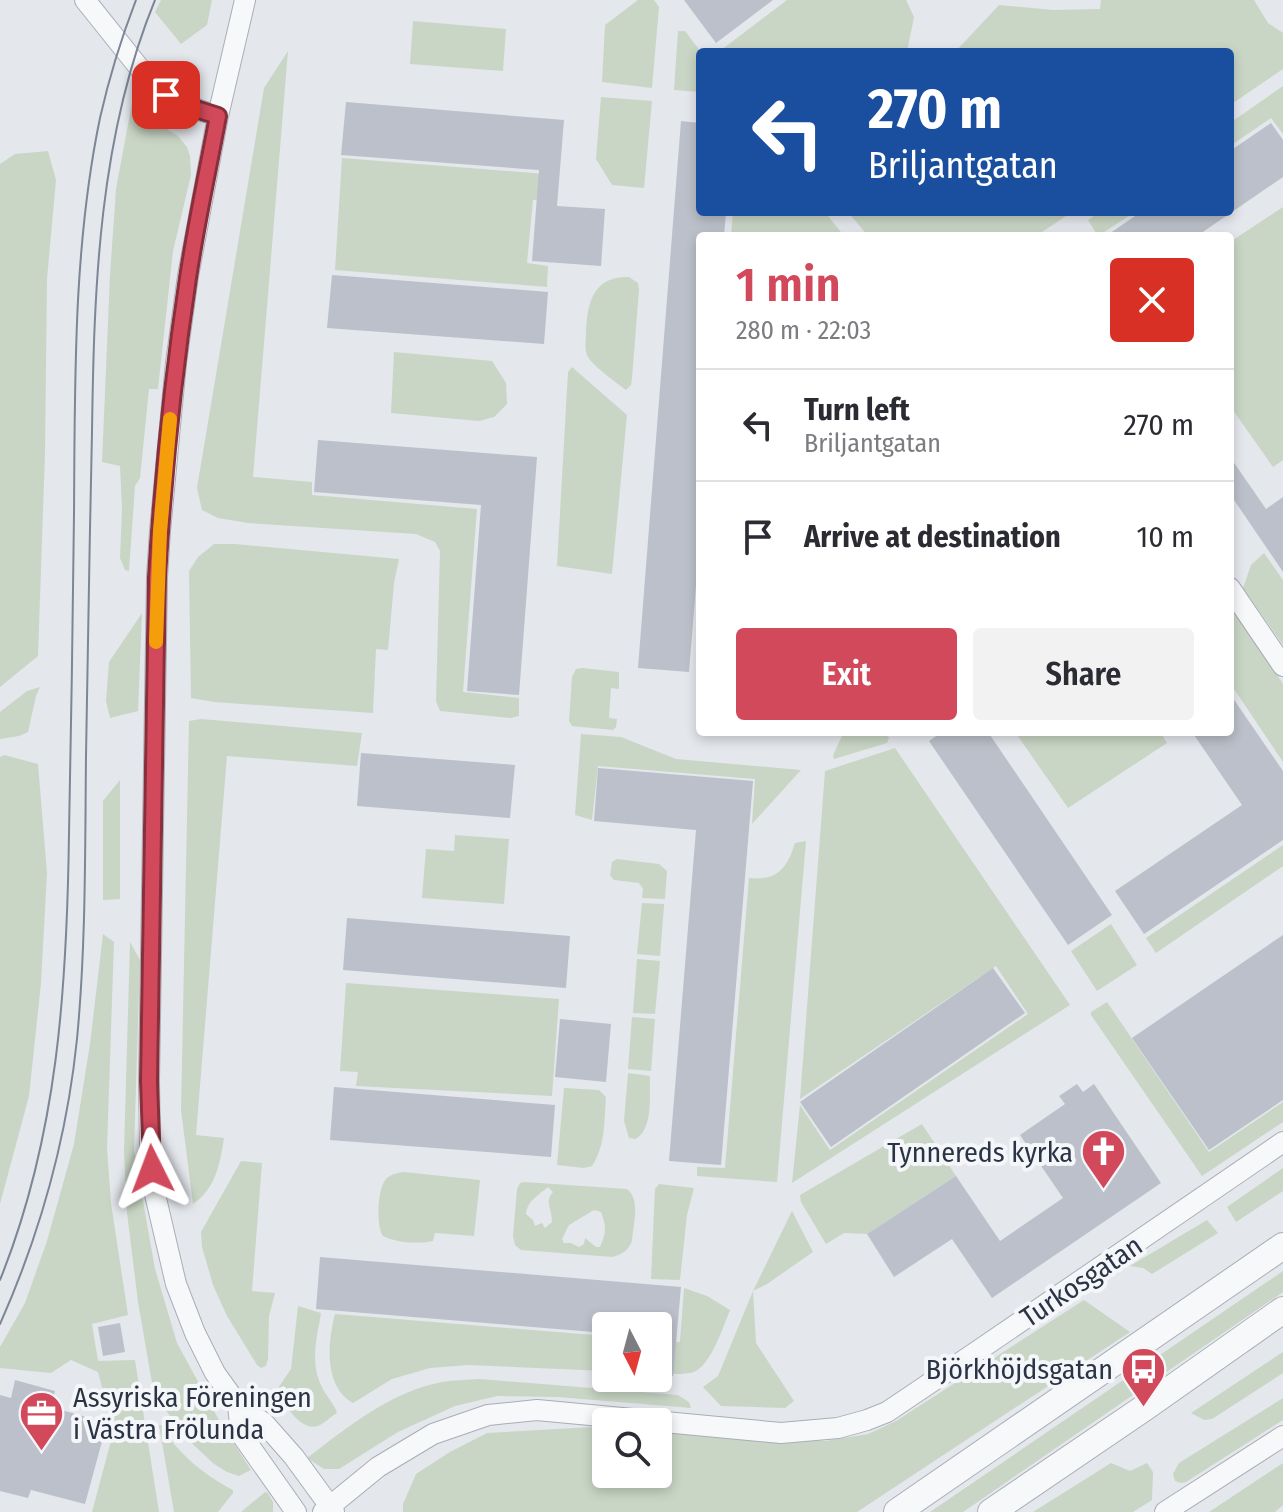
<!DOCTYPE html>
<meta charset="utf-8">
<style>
:root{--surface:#fff;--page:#f2f2f3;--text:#2b2b33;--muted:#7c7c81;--line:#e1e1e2;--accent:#d1495b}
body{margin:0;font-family:"Fira Sans Condensed",sans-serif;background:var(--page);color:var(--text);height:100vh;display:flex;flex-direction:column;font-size:30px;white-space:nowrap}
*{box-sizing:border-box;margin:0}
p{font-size:26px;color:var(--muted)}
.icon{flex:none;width:44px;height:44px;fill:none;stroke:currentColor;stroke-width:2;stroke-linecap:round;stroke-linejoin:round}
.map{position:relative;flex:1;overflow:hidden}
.panel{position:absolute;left:696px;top:232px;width:538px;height:504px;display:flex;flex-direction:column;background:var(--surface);border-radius:8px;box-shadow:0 4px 12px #0003}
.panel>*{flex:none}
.top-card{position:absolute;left:696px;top:48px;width:538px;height:168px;border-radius:8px;box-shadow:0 4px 12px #0003;background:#1a4fa0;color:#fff;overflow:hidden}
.needle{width:52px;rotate:174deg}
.fabs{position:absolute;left:592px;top:1312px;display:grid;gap:16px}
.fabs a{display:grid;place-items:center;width:80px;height:80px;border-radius:8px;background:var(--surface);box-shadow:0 4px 12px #0003;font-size:40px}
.pin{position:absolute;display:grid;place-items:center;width:68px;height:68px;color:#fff;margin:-34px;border-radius:16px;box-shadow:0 4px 12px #0006}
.me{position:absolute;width:88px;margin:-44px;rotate:357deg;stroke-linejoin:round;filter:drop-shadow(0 0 6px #0008)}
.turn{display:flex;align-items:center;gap:28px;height:168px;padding:0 40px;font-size:36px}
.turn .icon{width:104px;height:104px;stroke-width:2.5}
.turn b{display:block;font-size:56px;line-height:68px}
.round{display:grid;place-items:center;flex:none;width:84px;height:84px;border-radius:8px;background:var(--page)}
.head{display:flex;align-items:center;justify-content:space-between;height:136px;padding:0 40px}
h1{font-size:48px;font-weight:600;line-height:60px;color:var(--accent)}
.primary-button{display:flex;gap:16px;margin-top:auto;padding:16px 40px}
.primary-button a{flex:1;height:92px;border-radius:8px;background:var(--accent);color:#fff;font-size:32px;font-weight:600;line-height:92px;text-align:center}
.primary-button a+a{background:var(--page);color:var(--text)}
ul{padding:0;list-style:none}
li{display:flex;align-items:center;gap:24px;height:112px;padding:0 40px;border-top:2px solid var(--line)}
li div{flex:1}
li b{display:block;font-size:30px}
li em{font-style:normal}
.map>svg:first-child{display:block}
.green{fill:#c9d6c5;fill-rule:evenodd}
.building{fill:#bbc0ca}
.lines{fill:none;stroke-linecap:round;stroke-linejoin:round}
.minor-casing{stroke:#a9aeb7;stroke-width:22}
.tertiary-casing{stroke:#a9aeb7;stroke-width:28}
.minor{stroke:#f7f8fa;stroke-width:20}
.tertiary{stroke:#f7f8fa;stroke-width:26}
.tram{stroke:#7d8696;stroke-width:2}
.route-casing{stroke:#882f3b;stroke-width:20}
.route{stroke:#d1495b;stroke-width:14}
.slow{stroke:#f59e0b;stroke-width:14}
.labels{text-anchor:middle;stroke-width:8;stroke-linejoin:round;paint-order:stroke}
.poi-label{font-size:28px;fill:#2b3445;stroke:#f4f6f9;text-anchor:end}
.street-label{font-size:28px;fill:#2b3445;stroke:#f4f6f9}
</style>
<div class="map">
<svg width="1283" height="1512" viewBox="0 0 1283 1512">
<rect width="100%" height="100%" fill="#e4e7ec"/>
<path class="green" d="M161 0H212L207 25 181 44 155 12Z
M638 0H654L659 7 652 88 602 82 605 25Z
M787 0H906L914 17 907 52H768L766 50 763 52H722L721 50Z
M1101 0H1254L1268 23 1283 33V69L1230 105V52H955L999 5 1054 10 1100 9Z
M413 21 506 29 503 71 410 64Z
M678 31H685L701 52 700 92 674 90Z
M288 51 253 477 312 482V495L477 509 463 692 519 698V716L511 718 440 711 436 701 440 551 435 542 416 534 248 523 218 518 202 510 197 488 264 88Z
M1283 86V134L1271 118 1230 146V123Z
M601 97 652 101 644 188 612 185 596 159Z
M132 103 157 123 178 136 187 147 190 156 191 175 173 251 158 389H149L140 478 135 486 129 571 125 570 120 558 122 509 120 466 102 462 110 275 116 189Z
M48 151 56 180 47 279 45 453 38 656 0 687V164L15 154Z
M342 158 558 175 557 199 533 200 527 263 548 266 547 287 335 270Z
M1283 207V460L1273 467 1230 406V242Z
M733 212H825L844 236H731Z
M848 212H1072L1036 236H868Z
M1100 212H1135L1098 236 1088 220Z
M629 277 638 283 639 290 632 378 631 385 626 390C618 384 593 366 588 357 584 350 586 341 586 333 587 303 593 276 629 277Z
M394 352 492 361 506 383 507 404 494 417 479 421 391 413Z
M572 367 627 415 612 574 557 566 568 372Z
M214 544H235L399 559 394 583 388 650 376 649 373 713 214 702 191 698 189 571 198 557Z
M1264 553 1283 580V645L1243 588 1251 565Z
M1230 604 1283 684V762L1230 683Z
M142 613 138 711 110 718 106 701 109 662Z
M582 668 619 672V689L611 688 609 718 617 719 616 727 613 730 572 726 569 721 572 677 576 669Z
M40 687 36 696 28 732 19 736 0 739V712L27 691Z
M201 719 362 733 357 766 227 756 196 1135 224 1138C220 1164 216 1188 193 1204L181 1110 189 721Z
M844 732H884L889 738 887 743 834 759 833 755Z
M1015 732H1160L1167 743 1068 808Z
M581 734 621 737 676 759 801 770 752 824 755 779 598 766 592 820 575 815Z
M895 748 1070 1005 792 1183 800 1105 830 1150 1028 1014 996 966 800 1099 825 771Z
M4 755 38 764 47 873 41 983 29 1096 0 1204V757Z
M120 780V899L103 900V801Z
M455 835 509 839 504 904 422 898 426 849 454 851Z
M806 841 777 1182 697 1176V1167L725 1168 749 878C777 881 787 869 795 843Z
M1283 845V866L1156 953 1146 938Z
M617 859 659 864 667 871 665 899 642 898 643 889 639 883 614 880 610 875 612 862Z
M642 903 664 904V906L660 956 637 954Z
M1111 924 1137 965 1097 991 1071 951Z
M103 934 114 942 107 1148 111 1203 128 1315 92 1324 98 1361 135 1360 159 1512H92L115 1426 109 1414 98 1372 71 1360 51 1373 0 1368V1347L25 1303 47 1241 74 1144 90 1044Z
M130 942 140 960 134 1150 155 1269 177 1343 219 1420 251 1470 239 1476 227 1472 214 1464 183 1435 161 1403 152 1383 138 1302 127 1213 124 1151Z
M637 959 660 961 655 1014 633 1013Z
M346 983 559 999 552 1096 356 1086 358 1072 340 1071Z
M1107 1002 1209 1152 1283 1102V1122L1202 1176 1091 1015V1012Z
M632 1017 655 1019 651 1071 628 1069Z
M628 1073 650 1076C649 1095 654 1127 636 1139L629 1138 624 1121Z
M564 1088 599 1090 606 1097C604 1120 606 1145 592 1166L584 1168 557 1165Z
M922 1124 956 1176 867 1234 844 1233 826 1244 801 1202 800 1195Z
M241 1161 262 1163 252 1291 275 1293 269 1316 268 1359 266 1366 261 1368 257 1365 227 1316 213 1285 202 1247 201 1232Z
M1283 1168V1191L1236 1222 1227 1207Z
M404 1172 480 1180 474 1236 435 1233 433 1241C419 1244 396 1243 383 1236 376 1226 377 1189 386 1179 391 1174 397 1173 404 1172Z
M524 1182 627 1189C641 1200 633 1225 632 1241 628 1251 622 1254 613 1257L521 1250 515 1245 513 1236 517 1189 520 1183ZM548 1187 553 1192C544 1202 552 1208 552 1222L545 1228 542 1223 535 1226 533 1220 526 1214C527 1201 539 1195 548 1187ZM594 1210 601 1212C607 1228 606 1232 600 1247H596L585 1238 584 1244 579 1247 571 1243H564L562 1239 569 1225Z
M659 1184 694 1188 687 1215 680 1280 651 1279 655 1189Z
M792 1211 813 1252 767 1284 753 1291 756 1343 794 1401 785 1408 721 1406 703 1387 718 1376 753 1291Z
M1207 1220 1218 1233 1152 1274 1143 1268 1130 1266Z
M1283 1271V1292L963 1512H930Z
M684 1288 707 1296 730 1310C723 1327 712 1362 696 1371 685 1376 669 1373 658 1373V1341L680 1342Z
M1084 1300 1130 1332 857 1512H403V1504L416 1474 450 1452 487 1433 592 1427 606 1428V1474H658V1431L825 1441 868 1434 896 1421Z
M298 1306 321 1313C317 1337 310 1362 321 1385 325 1395 334 1403 337 1413 331 1416 326 1422 320 1425 301 1434 285 1404 276 1391L291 1369Z
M335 1314 606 1336V1371L468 1365 430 1368 392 1379 353 1403C323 1386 328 1341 335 1314Z
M1283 1352V1373L1212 1419 1204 1420 1191 1413Z
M480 1379 678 1395 689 1402 691 1408 558 1397 497 1396 455 1406 398 1432 339 1469H324L307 1458C348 1427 390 1392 442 1382 454 1380 467 1380 480 1379Z
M1283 1398V1420L1186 1482 1181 1483 1175 1481 1173 1474 1179 1463Z
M159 1425H161C178 1454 203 1474 233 1490V1493L218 1512H174Z
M1111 1463 1130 1471 1147 1463 1153 1472 1152 1500 1133 1512H1033Z
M1283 1463V1505L1275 1512H1209Z
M265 1492 268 1493 273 1502V1512H241Z"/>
<path class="building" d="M684 0H773L716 43Z
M346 102 564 120 557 206 605 209 601 266 532 261 539 170 341 155Z
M681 121 700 123V212H726L724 236H700V536L689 672 638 668Z
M1271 123 1283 140V177L1197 236H1106L1141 212H1230V151Z
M332 275 548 292 544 344 327 328Z
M318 440 537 457 519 695 467 691 481 505 314 492Z
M1230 457 1266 509 1283 497V572L1230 494Z
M1230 694 1283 771V840L1144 934 1115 891 1242 805 1192 732H1230Z
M942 732H988L1112 915 1068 945 929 741Z
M361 753 515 765 510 818 357 806Z
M598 768 753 781 721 1165 669 1161 696 830 594 821Z
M347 918 570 936 566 988 343 970Z
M1283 935V1100L1209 1150 1132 1038Z
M993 968 1025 1013 831 1147 800 1102Z
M560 1019 611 1024 606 1082 555 1077Z
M1077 1084 1083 1092 1094 1084 1161 1183 992 1298 952 1239 894 1277 867 1234 956 1176 1000 1241 1063 1198 1020 1135 1065 1104 1059 1096Z
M334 1087 555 1105 551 1157 330 1140Z
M320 1257 681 1287 673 1376 658 1375V1326H606V1333L316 1309Z
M120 1323 125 1352 103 1356 98 1327Z
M15 1380 55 1391 51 1407 107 1423 85 1504 31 1490 28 1498 0 1491V1395L11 1398Z"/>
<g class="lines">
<defs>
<path id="minor" d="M85 0 149 80 166 95 199 110 218 116 188 276 176 363 160 531 157 577 149 1081 150 1148 154 1190 176 1284 195 1333 215 1373 238 1405 264 1423 294 1457 334 1512
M218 116 245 0
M1230 588 1283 666
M238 1405 241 1434 296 1512
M323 1512 378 1467 433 1434 488 1415 537 1410 781 1433 838 1428 867 1420 887 1412 976 1352 1283 1142
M1165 1512 1283 1436"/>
<path id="tertiary" d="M897 1512 1283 1246
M991 1512 1144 1408 1283 1310"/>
</defs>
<use href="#minor" class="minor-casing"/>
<use href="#tertiary" class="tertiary-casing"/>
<use href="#minor" class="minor"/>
<use href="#tertiary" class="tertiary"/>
<path class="tram" d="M0 1280C58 1136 67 987 69 833 71 727 73 620 74 514 75 382 73 248 100 118 109 78 121 39 136 0
M0 1324C40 1234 67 1137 77 1039 86 945 85 850 86 756 87 648 90 540 92 432 94 286 99 136 155 0"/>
</g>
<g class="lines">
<defs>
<path id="route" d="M152 1169 149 1081 157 577C163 477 173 377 188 278 196 224 208 170 218 116L199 110 166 95"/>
</defs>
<use href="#route" class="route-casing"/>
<use href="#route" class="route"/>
<path class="slow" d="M156 642 160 531 170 419"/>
</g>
<defs>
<symbol id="church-pin" viewBox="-11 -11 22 30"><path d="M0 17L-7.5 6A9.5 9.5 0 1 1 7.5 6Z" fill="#d1495b" stroke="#f4f6f9"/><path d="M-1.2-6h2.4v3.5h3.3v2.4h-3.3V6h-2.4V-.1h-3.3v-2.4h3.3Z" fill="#fff"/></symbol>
<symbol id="bus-pin" viewBox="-11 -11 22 30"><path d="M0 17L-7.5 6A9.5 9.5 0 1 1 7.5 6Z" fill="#d1495b" stroke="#f4f6f9"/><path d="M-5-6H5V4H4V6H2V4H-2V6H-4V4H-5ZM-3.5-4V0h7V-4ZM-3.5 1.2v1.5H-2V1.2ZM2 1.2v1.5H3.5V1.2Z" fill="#fff"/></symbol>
<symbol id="office-pin" viewBox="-11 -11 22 30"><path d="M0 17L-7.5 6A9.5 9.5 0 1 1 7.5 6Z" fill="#d1495b" stroke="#f4f6f9"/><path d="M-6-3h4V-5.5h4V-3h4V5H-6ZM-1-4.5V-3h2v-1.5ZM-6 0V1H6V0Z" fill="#fff"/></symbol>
</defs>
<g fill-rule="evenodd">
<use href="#church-pin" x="1078" y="1126" width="51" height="69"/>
<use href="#bus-pin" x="1118" y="1344" width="51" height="69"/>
<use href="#office-pin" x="16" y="1388" width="51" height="69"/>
</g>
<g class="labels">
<g class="poi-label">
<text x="1073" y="1162">Tynnereds kyrka</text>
<text x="1113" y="1379">Björkhöjdsgatan</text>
<text x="73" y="1407" text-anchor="start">Assyriska Föreningen<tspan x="73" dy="32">i Västra Frölunda</tspan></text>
</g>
<g class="street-label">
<text transform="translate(1081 1281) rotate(-34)" y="10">Turkosgatan</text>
</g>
</g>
</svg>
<div class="fabs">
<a><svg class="needle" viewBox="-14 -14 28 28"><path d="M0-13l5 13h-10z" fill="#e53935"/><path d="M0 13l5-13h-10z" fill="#7c7c81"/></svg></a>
<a><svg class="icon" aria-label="search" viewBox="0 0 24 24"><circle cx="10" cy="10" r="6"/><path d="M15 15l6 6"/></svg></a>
</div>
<div class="pin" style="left:166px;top:95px;background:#d93025"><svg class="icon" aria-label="arrive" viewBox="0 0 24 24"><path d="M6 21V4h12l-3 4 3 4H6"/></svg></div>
<svg class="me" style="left:152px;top:1169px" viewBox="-20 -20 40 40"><path d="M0-17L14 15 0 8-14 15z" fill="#d1495b" stroke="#fff" stroke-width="4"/></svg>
<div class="top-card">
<div class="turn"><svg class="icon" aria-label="left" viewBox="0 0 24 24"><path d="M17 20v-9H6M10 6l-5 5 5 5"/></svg><div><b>270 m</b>Briljantgatan</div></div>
</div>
<section class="panel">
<div class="head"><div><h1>1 min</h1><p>280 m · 22:03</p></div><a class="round" style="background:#d93025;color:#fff"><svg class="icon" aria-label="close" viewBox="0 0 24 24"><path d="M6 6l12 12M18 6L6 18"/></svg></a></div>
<ul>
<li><svg class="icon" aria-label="left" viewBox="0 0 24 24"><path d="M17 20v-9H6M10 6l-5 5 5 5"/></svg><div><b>Turn left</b><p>Briljantgatan</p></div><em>270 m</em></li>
<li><svg class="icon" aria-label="arrive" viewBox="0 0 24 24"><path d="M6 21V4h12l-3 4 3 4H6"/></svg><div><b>Arrive at destination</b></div><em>10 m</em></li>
</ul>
<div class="primary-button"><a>Exit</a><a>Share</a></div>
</section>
</div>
